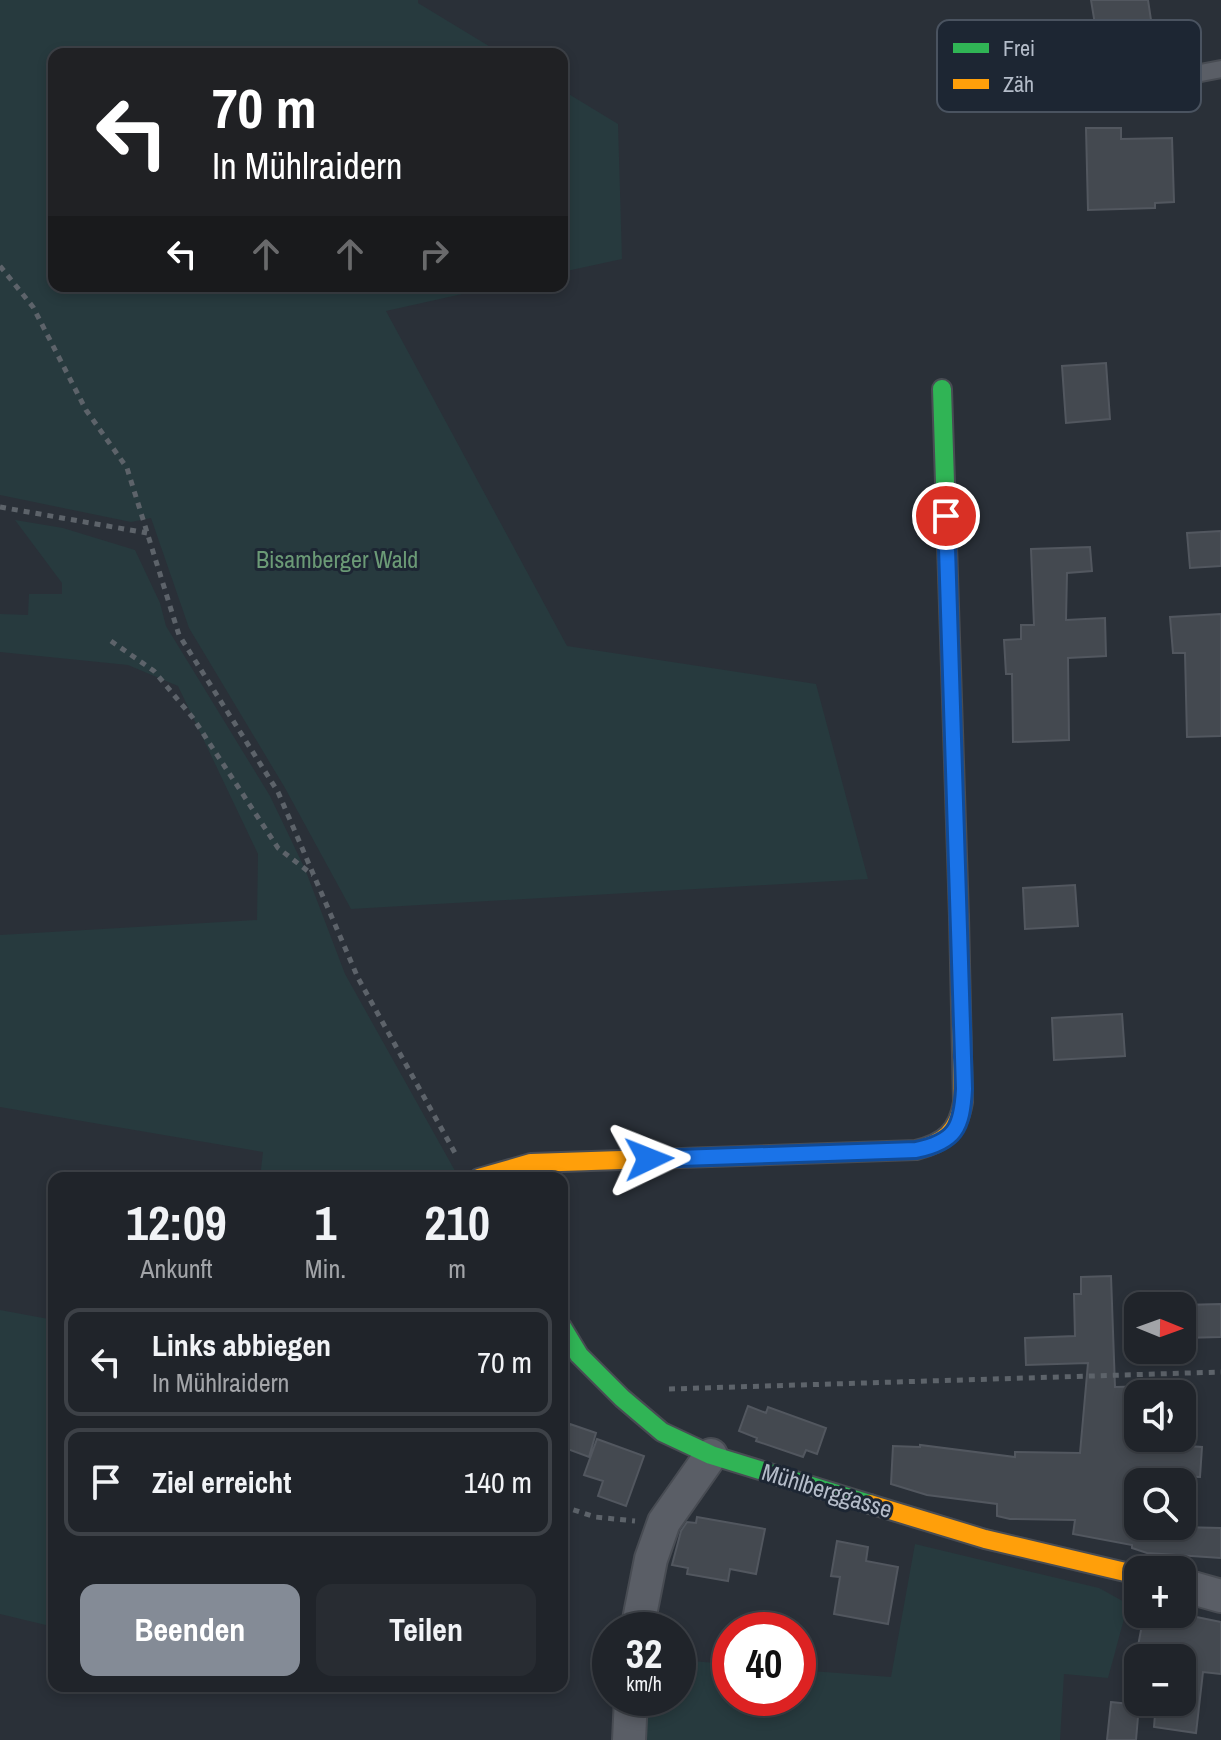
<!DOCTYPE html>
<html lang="de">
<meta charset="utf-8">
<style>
:root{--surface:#20242a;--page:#282c32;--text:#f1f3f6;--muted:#a2a4a8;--line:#3d4147;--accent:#848b96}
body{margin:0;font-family:"Archivo Narrow",sans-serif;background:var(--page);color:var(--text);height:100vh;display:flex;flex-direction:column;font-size:30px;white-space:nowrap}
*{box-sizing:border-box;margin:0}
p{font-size:26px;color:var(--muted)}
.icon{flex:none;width:44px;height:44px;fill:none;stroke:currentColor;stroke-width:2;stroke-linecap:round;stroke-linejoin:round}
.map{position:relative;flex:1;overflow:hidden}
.panel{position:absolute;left:48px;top:1172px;width:520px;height:520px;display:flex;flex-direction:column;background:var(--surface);border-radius:16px;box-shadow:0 4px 12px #0003,0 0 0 2px var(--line)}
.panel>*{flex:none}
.guide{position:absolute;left:48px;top:48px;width:520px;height:244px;border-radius:16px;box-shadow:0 4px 12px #0003,0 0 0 2px var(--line);background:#202124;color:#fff;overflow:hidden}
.needle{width:52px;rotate:91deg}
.buttons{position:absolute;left:1124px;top:1292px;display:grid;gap:16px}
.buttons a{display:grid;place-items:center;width:72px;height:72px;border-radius:16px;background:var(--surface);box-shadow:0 4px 12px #0003,0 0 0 2px var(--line);font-size:40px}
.speed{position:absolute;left:592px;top:1612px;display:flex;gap:16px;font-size:40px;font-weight:700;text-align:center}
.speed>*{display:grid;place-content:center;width:104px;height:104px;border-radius:50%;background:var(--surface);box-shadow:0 4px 12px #0003,0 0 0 2px var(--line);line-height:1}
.speed small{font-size:20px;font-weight:400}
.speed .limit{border:12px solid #d22;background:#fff;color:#111}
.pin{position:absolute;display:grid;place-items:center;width:68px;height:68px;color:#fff;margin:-34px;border:4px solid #fff;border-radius:50%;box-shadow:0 2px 8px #0007}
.me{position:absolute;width:88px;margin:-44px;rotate:88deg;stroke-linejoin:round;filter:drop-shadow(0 0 6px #0008)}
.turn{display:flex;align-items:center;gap:28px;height:168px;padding:0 32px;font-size:36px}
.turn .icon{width:104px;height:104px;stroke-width:2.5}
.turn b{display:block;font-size:56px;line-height:68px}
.lanes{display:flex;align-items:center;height:76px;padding:0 32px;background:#0003;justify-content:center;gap:40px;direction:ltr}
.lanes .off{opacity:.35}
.eta{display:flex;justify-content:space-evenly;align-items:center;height:136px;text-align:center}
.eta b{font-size:48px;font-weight:700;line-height:56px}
.action{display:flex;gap:16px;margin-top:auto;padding:16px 32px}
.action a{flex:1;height:92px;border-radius:16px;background:var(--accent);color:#fff;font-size:32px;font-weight:700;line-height:92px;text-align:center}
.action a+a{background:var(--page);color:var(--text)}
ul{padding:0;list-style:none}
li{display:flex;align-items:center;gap:24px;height:108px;margin:0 16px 12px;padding:0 16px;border:4px solid var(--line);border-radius:16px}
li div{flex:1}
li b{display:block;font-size:30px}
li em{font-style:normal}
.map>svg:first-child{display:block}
.green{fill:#273a3e}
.building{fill:#444950;stroke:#52575f;stroke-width:2;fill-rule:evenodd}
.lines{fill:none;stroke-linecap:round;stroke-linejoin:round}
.lane-casing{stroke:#484c53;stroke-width:20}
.street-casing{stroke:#484c53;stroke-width:36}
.fast-casing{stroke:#484c53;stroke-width:22}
.slow-casing{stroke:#484c53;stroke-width:22}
.path{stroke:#5d636a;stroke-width:5;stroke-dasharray:6 6;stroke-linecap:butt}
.lane{stroke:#5a5e66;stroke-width:16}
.street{stroke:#5a5e66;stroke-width:32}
.fast{stroke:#30b455;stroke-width:18}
.slow{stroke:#ff9f0a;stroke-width:18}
.route-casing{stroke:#114b97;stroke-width:20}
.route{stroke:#1a73e8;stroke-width:14}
.labels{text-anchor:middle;stroke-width:6;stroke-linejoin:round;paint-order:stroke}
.park-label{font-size:24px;fill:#6b9a76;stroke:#1d2633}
.street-label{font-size:24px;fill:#b4bcc9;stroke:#1d2633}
.key{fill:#1d2633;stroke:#4a5360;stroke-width:2}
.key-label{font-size:22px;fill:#b4bcc9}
</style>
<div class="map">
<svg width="1221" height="1740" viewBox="0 0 1221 1740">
<rect width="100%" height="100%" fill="#2a3038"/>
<path class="green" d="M0 0H418V3L502 54H54V286H498L386 311 567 646 816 684 868 879 351 909 285 788 189 628 151 518 131 522 0 495Z
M562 90 618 124 622 259 562 272Z
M15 520 63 528 135 550 160 603 166 626 270 796 305 869 345 974 459 1178H260L263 1152 0 1107V935L257 920 258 854 178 686 128 665 0 652V614L28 615 29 594H62V583Z
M0 1310 54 1320V1627L0 1614Z
M915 1544 1099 1588 1128 1604 1108 1678 1064 1674 1060 1740H636L639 1698H678V1660L730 1664V1698H798V1670L891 1677Z"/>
<path class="building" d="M1091 0H1148L1154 40 1145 42 1149 68 1113 74 1108 48 1099 49Z
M1086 128H1121V139L1172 138 1174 202 1155 203V208L1088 210Z
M1106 363 1110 419 1066 423 1062 366Z
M1221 531V566L1190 568 1187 533Z
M1090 547 1092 571 1067 573 1066 620 1105 618 1106 656 1068 658 1069 740 1013 742 1012 674H1006L1004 640 1021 639V625H1034L1031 549Z
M1221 614V736L1187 737 1185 653H1173L1170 617Z
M1075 885 1078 926 1025 929 1023 888Z
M1122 1014 1125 1056 1054 1060 1052 1018Z
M1111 1276 1115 1387 1192 1385 1187 1446 1202 1447 1200 1477 1164 1476V1482H1138V1526L1221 1528V1558L1147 1553 1132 1548V1545L1073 1534 1075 1520 1010 1519 997 1516V1504L927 1495 891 1484 893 1446 920 1447V1445L1015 1457V1452L1080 1453 1088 1363 1026 1365 1025 1338 1075 1336 1074 1294H1081V1277ZM1138 1394H1182V1438H1138Z
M1221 1304V1337L1182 1338V1305Z
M748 1406 766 1413 768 1407 826 1428 817 1454 806 1450 803 1457 756 1441 757 1438 739 1431Z
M570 1424 596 1433 589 1457 562 1447Z
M597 1439 644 1456 626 1506 598 1496 603 1481 584 1475Z
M697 1517 765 1529 756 1574 730 1569 728 1581 687 1574 688 1568 672 1565 681 1531 687 1522 696 1523Z
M837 1541 868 1547 866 1561 898 1567 888 1624 834 1614 840 1577 831 1576Z
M1144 1614H1182L1221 1622V1674L1203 1672 1196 1733 1154 1727 1156 1702H1182V1658H1160V1652L1138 1646Z
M1111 1702 1139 1705 1136 1740H1107Z"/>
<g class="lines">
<defs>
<path id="lane" d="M1065 99 1221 69"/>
<path id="street" d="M1182 1585 1221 1596
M637 1630 651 1559 664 1522 711 1455
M629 1740 631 1698"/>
<path id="fast" d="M942 389 959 917
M562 1327 579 1355 622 1398 662 1432 711 1455 870 1504"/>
<path id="slow" d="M479 1178 531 1163 916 1150C944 1143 958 1132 963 1102L959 917
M870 1504 985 1539 1138 1575"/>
</defs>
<use href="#lane" class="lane-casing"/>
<use href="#street" class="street-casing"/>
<use href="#fast" class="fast-casing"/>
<use href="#slow" class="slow-casing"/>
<path class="path" d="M0 266 33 307 86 410 127 468 179 635 278 792 358 978 455 1153
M0 507 147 533
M111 641 154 671 193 718 278 848 313 875
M669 1389 1221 1372
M562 1506 595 1517 635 1521"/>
<use href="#lane" class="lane"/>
<use href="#street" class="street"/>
<use href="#fast" class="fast"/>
<use href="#slow" class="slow"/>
</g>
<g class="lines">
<defs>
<path id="route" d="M649 1159 916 1150C955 1142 962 1128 964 1089L946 516"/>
</defs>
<use href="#route" class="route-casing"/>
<use href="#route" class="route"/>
</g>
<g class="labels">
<g class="park-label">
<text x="337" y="568">Bisamberger Wald</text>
</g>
<g class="street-label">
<text transform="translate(827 1491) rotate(17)" y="8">Mühlberggasse</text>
</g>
</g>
<rect x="937" y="20" width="264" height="92" rx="12" class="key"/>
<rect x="953" y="43" width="36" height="10" fill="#30b455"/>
<rect x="953" y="79" width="36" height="10" fill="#ff9f0a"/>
<g class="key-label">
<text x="1003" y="56">Frei</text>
<text x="1003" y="92">Zäh</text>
</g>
</svg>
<div class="buttons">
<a><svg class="needle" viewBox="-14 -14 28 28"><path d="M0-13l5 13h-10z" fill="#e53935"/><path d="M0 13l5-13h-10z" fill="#a2a4a8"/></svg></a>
<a><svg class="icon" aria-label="sound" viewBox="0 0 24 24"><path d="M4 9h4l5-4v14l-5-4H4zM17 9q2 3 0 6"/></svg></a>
<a><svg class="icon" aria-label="search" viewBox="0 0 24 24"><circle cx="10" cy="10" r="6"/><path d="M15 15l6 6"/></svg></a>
<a>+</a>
<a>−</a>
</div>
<div class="speed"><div>32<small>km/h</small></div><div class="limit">40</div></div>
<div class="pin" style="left:946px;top:516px;background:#d93025"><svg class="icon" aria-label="arrive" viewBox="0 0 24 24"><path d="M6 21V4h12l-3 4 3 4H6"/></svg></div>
<svg class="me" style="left:649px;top:1159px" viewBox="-20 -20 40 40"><path d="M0-17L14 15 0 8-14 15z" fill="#1a73e8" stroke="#fff" stroke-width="4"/></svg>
<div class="guide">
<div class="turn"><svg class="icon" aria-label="left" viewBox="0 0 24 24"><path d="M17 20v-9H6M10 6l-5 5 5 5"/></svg><div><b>70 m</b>In Mühlraidern</div></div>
<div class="lanes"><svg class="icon" aria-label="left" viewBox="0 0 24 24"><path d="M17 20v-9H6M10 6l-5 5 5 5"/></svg><svg class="icon off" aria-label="ahead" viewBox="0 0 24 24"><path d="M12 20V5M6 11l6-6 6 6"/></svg><svg class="icon off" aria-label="ahead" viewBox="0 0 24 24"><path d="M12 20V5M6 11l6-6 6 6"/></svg><svg class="icon off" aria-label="right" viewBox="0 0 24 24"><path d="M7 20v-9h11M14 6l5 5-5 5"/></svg></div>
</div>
<section class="panel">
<div class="eta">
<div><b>12:09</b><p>Ankunft</p></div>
<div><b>1</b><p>Min.</p></div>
<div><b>210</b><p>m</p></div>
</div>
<ul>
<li><svg class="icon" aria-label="left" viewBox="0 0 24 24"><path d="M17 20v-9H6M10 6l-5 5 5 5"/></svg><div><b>Links abbiegen</b><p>In Mühlraidern</p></div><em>70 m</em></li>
<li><svg class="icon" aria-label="arrive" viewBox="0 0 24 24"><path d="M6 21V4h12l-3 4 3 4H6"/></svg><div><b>Ziel erreicht</b></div><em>140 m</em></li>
</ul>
<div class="action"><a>Beenden</a><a>Teilen</a></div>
</section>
</div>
